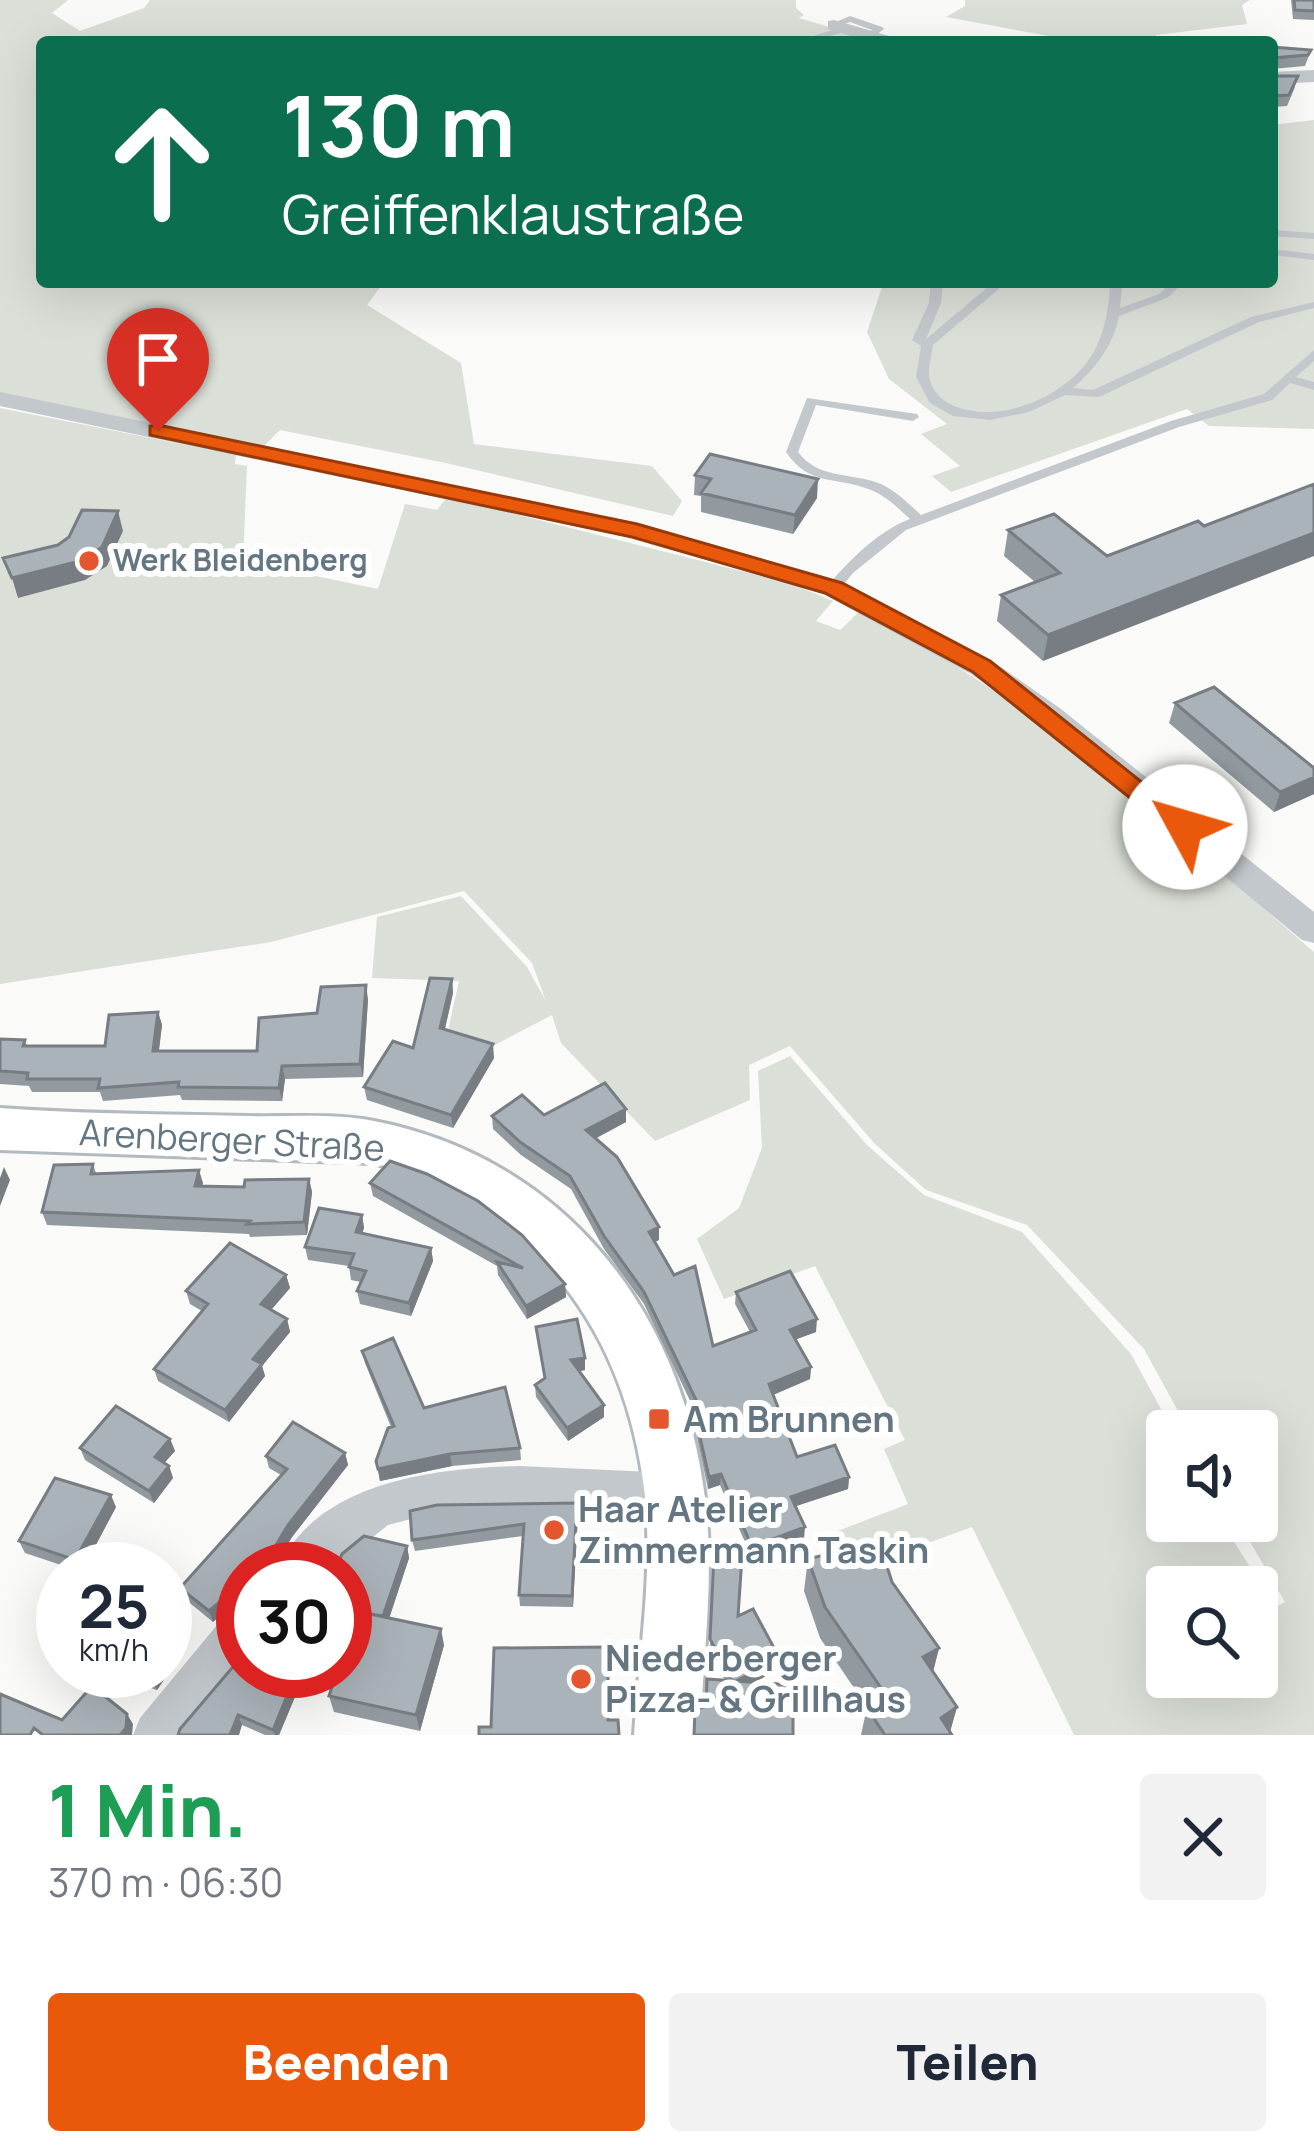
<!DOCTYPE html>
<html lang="de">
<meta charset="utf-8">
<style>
:root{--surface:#fff;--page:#f2f2f3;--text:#1f2937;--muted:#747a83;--accent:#ea580c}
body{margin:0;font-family:Manrope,sans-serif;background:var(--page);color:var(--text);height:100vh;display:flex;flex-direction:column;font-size:45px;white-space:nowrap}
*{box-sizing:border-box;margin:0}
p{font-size:39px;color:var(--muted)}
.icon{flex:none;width:66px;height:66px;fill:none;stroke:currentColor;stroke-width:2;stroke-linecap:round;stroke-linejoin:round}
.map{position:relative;height:1735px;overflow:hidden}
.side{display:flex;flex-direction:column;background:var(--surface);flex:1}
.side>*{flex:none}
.top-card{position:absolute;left:36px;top:36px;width:1242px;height:252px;border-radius:12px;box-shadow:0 12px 48px #0002;background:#0b6e4f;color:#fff;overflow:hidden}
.fabs{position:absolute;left:1146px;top:1410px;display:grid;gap:24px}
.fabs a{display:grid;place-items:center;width:132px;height:132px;border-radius:12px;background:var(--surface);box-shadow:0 12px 48px #0002;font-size:60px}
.speed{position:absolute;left:36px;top:1542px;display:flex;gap:24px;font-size:60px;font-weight:700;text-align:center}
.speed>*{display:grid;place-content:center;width:156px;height:156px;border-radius:50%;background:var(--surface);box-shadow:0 12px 48px #0002;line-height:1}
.speed small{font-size:30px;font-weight:400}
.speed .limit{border:18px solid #d22;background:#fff;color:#111}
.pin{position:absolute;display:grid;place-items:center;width:102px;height:102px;color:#fff;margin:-123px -51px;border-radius:50% 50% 50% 0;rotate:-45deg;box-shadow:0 0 12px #0007}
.pin .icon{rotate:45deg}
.me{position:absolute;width:132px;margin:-66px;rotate:309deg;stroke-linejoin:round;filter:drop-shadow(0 0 9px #0008)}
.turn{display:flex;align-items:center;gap:42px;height:252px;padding:0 48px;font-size:54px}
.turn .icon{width:156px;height:156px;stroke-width:2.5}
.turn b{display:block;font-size:84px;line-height:102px}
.round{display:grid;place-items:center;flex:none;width:126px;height:126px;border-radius:12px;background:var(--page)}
.headline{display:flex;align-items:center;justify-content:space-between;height:204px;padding:0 48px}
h1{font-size:72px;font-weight:800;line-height:90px;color:#1e9e55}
.button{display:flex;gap:24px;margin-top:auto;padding:24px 48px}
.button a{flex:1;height:138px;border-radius:12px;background:var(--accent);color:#fff;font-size:48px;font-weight:800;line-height:138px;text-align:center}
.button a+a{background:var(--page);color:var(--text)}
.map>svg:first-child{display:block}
.green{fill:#dadfd7;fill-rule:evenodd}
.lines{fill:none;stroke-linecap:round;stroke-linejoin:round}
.secondary-casing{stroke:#b3babf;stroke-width:6}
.lane{fill:#c3c8cc;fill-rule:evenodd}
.street{fill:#c3c8cc;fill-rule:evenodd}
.secondary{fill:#fff;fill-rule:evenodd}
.wall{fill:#929a9f}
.shaded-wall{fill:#777d82}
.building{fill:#aab3b9;stroke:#777d82;stroke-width:3}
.route{fill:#ea580c;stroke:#983908;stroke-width:3}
.poi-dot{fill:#e4572e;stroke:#fff;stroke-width:4.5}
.labels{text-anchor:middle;stroke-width:12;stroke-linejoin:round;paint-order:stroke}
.poi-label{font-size:30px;font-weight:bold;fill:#657683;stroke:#fff;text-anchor:start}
.near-street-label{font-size:36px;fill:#657683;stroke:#fff}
.near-poi-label{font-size:36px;font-weight:bold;fill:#657683;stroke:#fff;text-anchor:start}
</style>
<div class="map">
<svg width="1314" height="1735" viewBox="0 0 1314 1735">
<rect width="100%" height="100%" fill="#fafaf8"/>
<path class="green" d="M0 0H68L52 13 80 31 144 8 150 0H796V8L804 15 799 18 880 42H42V282H384L367 305 461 363 474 444 652 466 682 501 673 516 446 463 280 430 263 447 0 394Z
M965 0H1250L1242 5 1247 24 1156 35 1158 42H1081L946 17 965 6Z
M1314 120V429L1209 426 1187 409 951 492 932 476 960 466 921 434 947 424 889 379 867 332 883 284 870 282H1272V125Z
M0 408 236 455 235 464 247 466 243 561 378 589 405 504 437 510 447 497 789 583 833 601 816 621 840 630 859 612C1031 696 1170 828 1314 952V1735H1074L972 1527 851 1571 835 1532 908 1504 884 1449 905 1440 815 1266 724 1299 697 1239 739 1208 762 1148 758 1071 790 1056 867 1145 924 1195 1022 1232 1131 1354 1173 1431H1167V1521H1221L1275 1607 1285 1602 1238 1521H1257V1431H1189L1144 1349 1027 1225 926 1190 875 1144 790 1046 749 1065 750 1100 655 1141 561 1043 552 1015 491 1047 447 1035 459 981 372 978 377 917 461 896 527 967 546 1001 532 963 464 891 271 942 0 984ZM1167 1587H1257V1677H1167Z"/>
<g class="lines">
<defs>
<path id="secondary" d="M0 1108C82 1114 164 1114 246 1116 288 1117 333 1113 374 1121 564 1158 682 1311 705 1498 715 1576 703 1657 700 1735H634C639 1656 653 1575 645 1496 627 1333 535 1206 374 1163L0 1150Z"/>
</defs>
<use href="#secondary" class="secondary-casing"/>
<path class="lane" d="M850 16 882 27 884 29 870 39 865 36 872 30 850 22 834 28 829 25Z
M845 26 848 27V31L809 42H794Z
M1272 230 1314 233V239L1272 236Z
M1272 249 1314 254V260L1272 255Z
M931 282H943L941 303 926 339 994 282H1007L933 345C932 354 929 364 929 373 929 386 938 397 948 403 991 426 1054 402 1084 366 1103 343 1108 315 1110 287L1105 282H1118L1122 286 1120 308 1159 294 1172 282H1185L1167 298 1119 316C1113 346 1095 369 1073 388L1093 390 1251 317 1314 302V308L1259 322 1099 397 1065 395 1029 412 990 420 953 416 930 403 916 377 921 346 912 340 929 303Z
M1314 350V361L1296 377 1314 382V390L1290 383 1272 400 1179 427 906 530 853 573 838 591 833 592 826 588C847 562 878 531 910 519 898 508 886 496 871 490 837 476 809 487 786 452L807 398 917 414 919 417 913 421 816 405 798 452C819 480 852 472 881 484 896 491 909 504 921 515L1171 421 1264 394Z"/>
<path class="street" d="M834 20 896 38 899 42H871L828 29V21Z
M1314 70V82L1272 84V72Z
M0 392 637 523 843 582 991 660 1061 709 1314 912V943L1302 940 1039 723 971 674 823 594 632 538 0 406Z
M519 1466 675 1473 691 1479 697 1494 691 1509 675 1515 519 1508 438 1512 388 1525 333 1569H278C316 1481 437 1468 519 1466Z
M243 1606V1666L188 1735H133L140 1718 227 1613Z"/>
<use href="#secondary" class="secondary"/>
</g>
<path class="wall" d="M1291 0H1314V20L1293 19Z
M1272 47 1311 50 1305 66 1272 69Z
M1272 76 1295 87 1287 106 1272 107Z
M695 475 817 498 793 534 701 512V496L694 495Z
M1008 530 1107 556 1043 661 997 621 1001 595 1035 582 1004 556Z
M1175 703 1314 794 1274 812 1169 723Z
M452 979 453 993 445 1029 494 1058 453 1128 367 1100 364 1087 413 1048Z
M368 999 363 1077 285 1079 282 1101 182 1100 180 1095 103 1101 100 1092H32L29 1086 0 1084V1039L25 1040 27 1046H105L158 1012 162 1025 159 1051H257L317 1013Z
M626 1109V1122L595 1139 659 1240 655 1242 713 1346 750 1332 735 1304 736 1292 816 1332 796 1339 811 1367 810 1379 773 1395 797 1457 849 1477 848 1489 796 1506 804 1539 752 1558 720 1485 708 1489 693 1418V1407L644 1304 604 1249 571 1189 521 1155 493 1129 492 1116 544 1115Z
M93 1164 96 1173 203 1183 202 1186 244 1187 309 1179 312 1192 307 1235 250 1237 249 1234 47 1225 42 1212Z
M370 1183 565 1284 566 1297 527 1319 498 1275 497 1266 373 1196Z
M362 1215 364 1228 362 1233 431 1248 433 1261 411 1316 360 1304 357 1291 361 1282 351 1280 349 1266 308 1260 305 1247Z
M286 1275 290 1288 271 1310 287 1319 290 1332 262 1366 265 1376 229 1422 158 1381 154 1369 202 1311 190 1304 186 1291Z
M536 1327 585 1358V1370L579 1371 604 1405V1417L568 1441 536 1397 535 1385 544 1379Z
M362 1351 424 1408 520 1448 521 1460 452 1466 380 1481 376 1461 391 1427 365 1363Z
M170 1439 175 1451 164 1463 169 1466 173 1478 154 1503 85 1460 80 1448Z
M345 1453 348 1465 292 1537 275 1565 277 1569H243L213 1622 185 1599 180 1588 281 1475 269 1468 266 1456Z
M577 1503 573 1607 520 1606 519 1595 523 1536 415 1551 412 1540Z
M116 1507 83 1569H73L25 1553 19 1541Z
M407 1546 409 1558 389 1618 444 1645 420 1731 334 1712 329 1696 359 1650 366 1626 345 1621V1569Z
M714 1555 738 1616 780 1659 778 1670 706 1706 725 1681 710 1650Z
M808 1559 892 1582 939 1648 933 1672 957 1707 950 1732 952 1735H861L867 1707 820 1638 804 1591Z
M182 1635 187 1646 157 1690 97 1671H165Z
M268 1673 293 1681 297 1692 279 1735H265L242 1725 178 1735Z"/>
<path class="shaded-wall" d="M818 479 817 498 793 534 795 515Z
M118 511 123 531 107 566 85 580 18 598 12 578Z
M1314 533V556L1043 661 1048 635Z
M1314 777V794L1274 812 1280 792Z
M452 979 453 993 442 1041 440 1028Z
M366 985 368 999 363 1077 360 1064Z
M158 1012 162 1025 157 1064 153 1051Z
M493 1044 494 1058 453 1128 451 1115Z
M282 1066 285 1079 282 1101 279 1088Z
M626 1109V1122L586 1143V1130Z
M4 1167 10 1180 0 1206V1178Z
M199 1170 203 1183 199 1199 195 1186Z
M309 1179 312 1192 307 1235 304 1222Z
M362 1215 364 1228 359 1244 356 1232Z
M659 1227V1240L649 1244V1232Z
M431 1248 433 1261 411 1316 409 1303Z
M286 1275 290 1288 265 1317 261 1304Z
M565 1284 566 1297 527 1319 526 1306Z
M287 1319 290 1332 262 1366 265 1376 229 1422 225 1410 253 1359Z
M817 1319 816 1332 789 1342 790 1330Z
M585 1358V1370L571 1373V1360Z
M811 1367 810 1379 768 1397 769 1384Z
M604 1405V1417L568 1441 567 1428Z
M170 1439 175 1451 159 1469 155 1457Z
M345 1453 348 1465 292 1537 275 1565 277 1569H268L270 1555 288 1525Z
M450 1454 452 1466 380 1481 378 1469Z
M169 1466 173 1478 154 1503 149 1491Z
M721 1474 720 1485 708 1489 709 1477Z
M849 1477 848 1489 790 1508 791 1497Z
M111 1495 116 1507 83 1569H80L75 1560Z
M577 1503 578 1515 573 1607 572 1596Z
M805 1527 804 1539 752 1558V1547Z
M407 1546 409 1558 385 1631 382 1619Z
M243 1582V1597L213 1622 209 1611Z
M441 1629 444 1645 420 1731 416 1715Z
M182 1635 187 1646 157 1690 152 1679 158 1671H165V1660Z
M939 1648 931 1679 923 1657Z
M780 1659 778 1670 732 1694 733 1683Z
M293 1681 297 1692 279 1735H275L273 1730Z
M957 1707 949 1735 941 1718Z
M127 1714 133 1724 132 1735H120Z
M238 1715 242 1725 239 1735H230Z"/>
<path class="building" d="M1294 0H1314V11L1295 10Z
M1272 47 1311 50 1308 55 1272 58Z
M1272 76H1298L1289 95 1272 96Z
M710 454 818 479 795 515 701 493 711 479 695 475Z
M1314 484V533L1048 635 1001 595 1060 573 1008 530 1054 514 1107 556 1198 521 1204 526Z
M82 510 118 511 102 547 80 561 12 578 3 558 58 545 69 537Z
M1214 687 1314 768V777L1280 792 1175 703Z
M430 978 452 979 440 1028 493 1044 451 1115 364 1087 393 1041 413 1048Z
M366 985 360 1064 282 1066 279 1088 178 1087 179 1082 98 1088 100 1079H27L28 1073 0 1071V1039L25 1040 23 1046H105L109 1015 158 1012 153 1051H257L259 1018 317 1013 321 987Z
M605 1083 626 1109 586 1130 617 1157 659 1227 649 1232 674 1275 695 1266 713 1346 756 1330 736 1292 790 1271 817 1319 790 1330 811 1367 769 1384 797 1457 835 1445 849 1477 791 1497 805 1527 752 1547 721 1474 709 1477 693 1406 698 1404 644 1292 604 1236 570 1176 520 1142 492 1116 522 1095 544 1115Z
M390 1161 427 1174 478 1201 522 1235 565 1284 526 1306 497 1262 523 1268 370 1183Z
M93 1164 91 1174 199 1170 195 1186 244 1187 245 1180 309 1179 304 1222 247 1224 250 1221 42 1212 54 1165Z
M319 1208 362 1215 356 1232 431 1248 409 1303 357 1291 366 1271 349 1267 354 1254 305 1247Z
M230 1243 286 1275 261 1304 287 1319 253 1359 262 1364 225 1410 154 1369 208 1304 186 1291Z
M577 1319 585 1358 571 1360 604 1405 567 1428 535 1385 545 1378 536 1327Z
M393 1338 424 1408 505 1387 520 1448 450 1454 378 1469 376 1461 388 1428 394 1426 362 1351Z
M116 1406 170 1439 155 1457 169 1466 149 1491 80 1448Z
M293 1422 345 1453 288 1525 270 1555 274 1562 268 1569H243V1582L209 1611 180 1588 287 1469 266 1456Z
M55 1478 111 1495 75 1560 19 1541Z
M577 1503 572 1596 519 1595 524 1524 412 1540 410 1511 437 1505Z
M364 1536 407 1546 383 1616 370 1614 369 1616 345 1611V1569H336L342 1554Z
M879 1541 892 1582 939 1648 923 1657 957 1707 941 1718 952 1735H885L867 1708 886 1695 825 1607 808 1559Z
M714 1555 742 1557 738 1616 753 1609 780 1659 736 1681H732L710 1639Z
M370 1614 441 1629 416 1715 329 1696 337 1671H345V1647L359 1650Z
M165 1630 182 1635 165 1660Z
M608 1647V1720H618L619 1735H479V1727H491L494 1648Z
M243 1655V1671H260L293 1681 273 1730 238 1715 230 1735H178L180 1729Z
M126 1671H158L152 1679Z
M707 1679 793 1685V1735H694L695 1710 706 1706Z
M92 1686 127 1714 126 1728 120 1735H43L34 1728 30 1735H0V1694L62 1720Z"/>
<path class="route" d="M158 425 637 524 842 583 990 661 1198 827 1194 834H1175L973 672 825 593 632 537 150 435V426Z"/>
<g class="poi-dot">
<circle cx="89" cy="561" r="12"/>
<rect x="647" y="1407" width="24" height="24" rx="6"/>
<circle cx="554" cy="1530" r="12"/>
<circle cx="581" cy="1679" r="12"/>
</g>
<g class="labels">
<g class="poi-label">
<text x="113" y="571">Werk Bleidenberg</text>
</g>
<g class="near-street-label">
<text transform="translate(232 1140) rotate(3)" y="13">Arenberger Straße</text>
</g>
<g class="near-poi-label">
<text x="683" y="1432">Am Brunnen</text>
<text x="578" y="1522">Haar Atelier<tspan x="578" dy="41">Zimmermann Taskin</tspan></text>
<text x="605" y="1671">Niederberger<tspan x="605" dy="41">Pizza- &amp; Grillhaus</tspan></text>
</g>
</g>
</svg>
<div class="fabs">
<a><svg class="icon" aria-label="sound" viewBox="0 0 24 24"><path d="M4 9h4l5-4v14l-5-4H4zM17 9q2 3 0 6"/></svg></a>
<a><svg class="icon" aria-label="search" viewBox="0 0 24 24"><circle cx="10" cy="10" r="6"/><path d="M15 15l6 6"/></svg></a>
</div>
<div class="speed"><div>25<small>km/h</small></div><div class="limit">30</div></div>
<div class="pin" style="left:158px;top:431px;background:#d93025"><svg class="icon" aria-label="arrive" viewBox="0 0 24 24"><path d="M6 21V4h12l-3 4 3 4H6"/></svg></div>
<svg class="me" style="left:1185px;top:827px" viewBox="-20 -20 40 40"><circle r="19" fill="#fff"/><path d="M0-13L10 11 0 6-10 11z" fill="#ea580c"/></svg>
<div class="top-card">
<div class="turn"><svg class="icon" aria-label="ahead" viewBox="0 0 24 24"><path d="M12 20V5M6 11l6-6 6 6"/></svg><div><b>130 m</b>Greiffenklaustraße</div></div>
</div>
</div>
<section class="side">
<div class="headline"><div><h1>1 Min.</h1><p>370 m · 06:30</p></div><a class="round"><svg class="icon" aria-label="close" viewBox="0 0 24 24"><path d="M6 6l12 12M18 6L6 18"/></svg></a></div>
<div class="button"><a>Beenden</a><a>Teilen</a></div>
</section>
